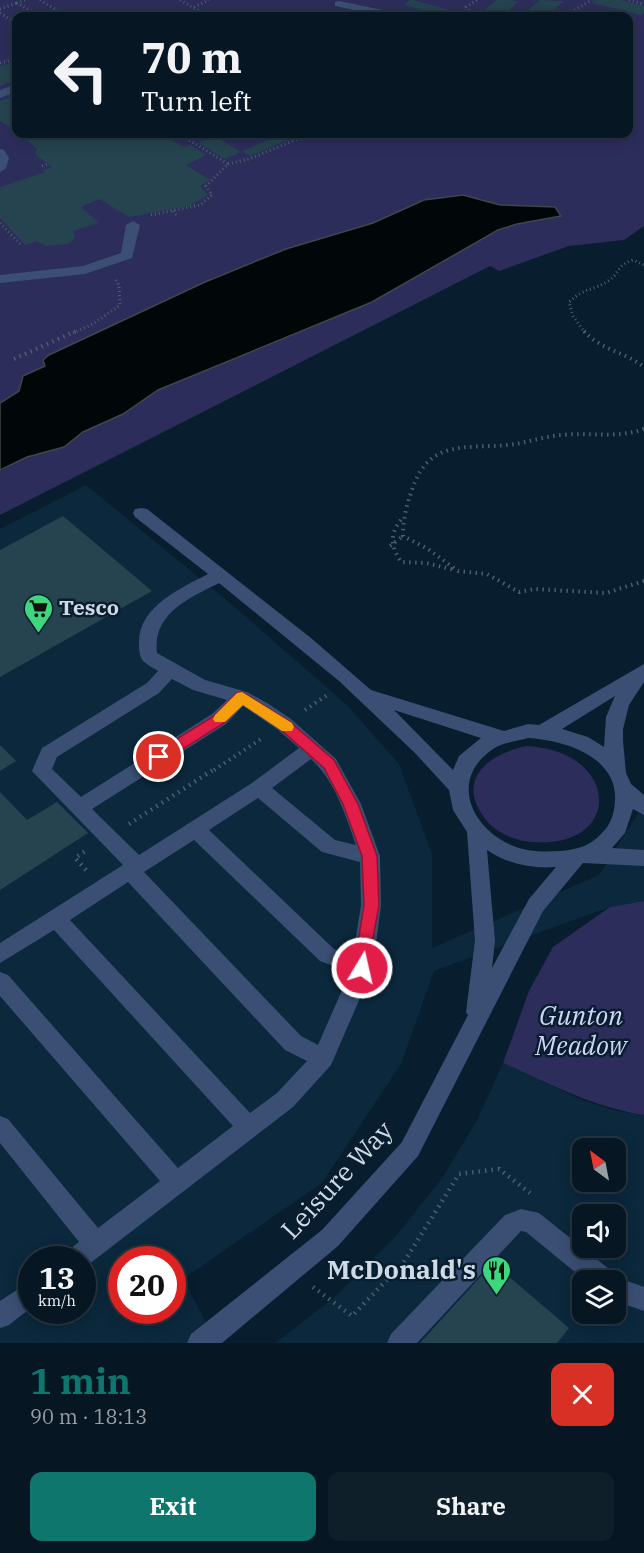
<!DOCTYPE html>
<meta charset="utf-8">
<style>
:root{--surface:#061622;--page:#0f1f2a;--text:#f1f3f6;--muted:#989fa5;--line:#273540;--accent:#0f766e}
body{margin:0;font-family:"IBM Plex Serif",serif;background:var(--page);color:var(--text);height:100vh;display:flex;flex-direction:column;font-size:22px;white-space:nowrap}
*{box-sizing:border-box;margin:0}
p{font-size:20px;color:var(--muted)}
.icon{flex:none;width:33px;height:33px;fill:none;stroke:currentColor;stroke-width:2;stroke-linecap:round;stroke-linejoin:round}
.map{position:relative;height:1343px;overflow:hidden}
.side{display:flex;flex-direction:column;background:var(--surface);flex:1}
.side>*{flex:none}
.top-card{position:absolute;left:12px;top:12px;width:621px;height:126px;border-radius:12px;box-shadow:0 3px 15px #0003,0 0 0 2px var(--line);background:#061622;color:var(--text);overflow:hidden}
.needle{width:39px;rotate:328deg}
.controls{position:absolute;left:572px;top:1138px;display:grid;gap:12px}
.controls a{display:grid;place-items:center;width:54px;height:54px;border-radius:12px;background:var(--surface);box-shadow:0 3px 15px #0003,0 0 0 2px var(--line);font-size:30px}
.speed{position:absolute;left:18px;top:1246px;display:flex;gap:12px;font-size:30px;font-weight:700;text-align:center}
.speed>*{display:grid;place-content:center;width:78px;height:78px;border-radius:50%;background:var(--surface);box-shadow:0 3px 15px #0003,0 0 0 2px var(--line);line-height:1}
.speed small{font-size:15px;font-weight:400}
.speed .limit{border:9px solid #d22;background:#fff;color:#111}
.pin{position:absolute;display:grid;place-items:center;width:51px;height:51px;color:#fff;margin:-26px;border:3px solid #fff;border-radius:50%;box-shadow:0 2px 6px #0007}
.me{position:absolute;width:66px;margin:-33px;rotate:9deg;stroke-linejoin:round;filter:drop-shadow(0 0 4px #0008)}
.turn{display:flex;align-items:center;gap:21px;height:126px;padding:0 30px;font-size:27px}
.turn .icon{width:78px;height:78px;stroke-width:2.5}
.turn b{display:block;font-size:42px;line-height:51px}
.round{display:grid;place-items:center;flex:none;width:63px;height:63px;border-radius:12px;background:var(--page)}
.overview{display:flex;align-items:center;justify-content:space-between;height:102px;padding:0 30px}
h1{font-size:36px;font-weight:800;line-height:45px;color:var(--accent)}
.action{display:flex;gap:12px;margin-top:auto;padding:12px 30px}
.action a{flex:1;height:69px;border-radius:12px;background:var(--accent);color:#fff;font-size:24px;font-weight:800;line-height:69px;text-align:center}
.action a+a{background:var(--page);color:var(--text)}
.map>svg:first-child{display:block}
.built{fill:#0b283c;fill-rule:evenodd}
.green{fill:#2c2d5b;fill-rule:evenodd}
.water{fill:#010708;stroke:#3e474b;stroke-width:1.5}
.building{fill:#254450}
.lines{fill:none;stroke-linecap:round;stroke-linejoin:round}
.path-far2{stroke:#4d5f6d;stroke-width:3;stroke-dasharray:1 3;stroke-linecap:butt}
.path-far1{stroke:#4d5f6d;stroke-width:4;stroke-dasharray:1.5 4.5;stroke-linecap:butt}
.path{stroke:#4d5f6d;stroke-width:4.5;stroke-dasharray:1.5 5;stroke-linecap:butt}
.minor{fill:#3b4f74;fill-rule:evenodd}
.route{fill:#e11d48;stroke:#92132f;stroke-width:1.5}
.slow{fill:#f59e0b}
.labels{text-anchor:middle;stroke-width:5;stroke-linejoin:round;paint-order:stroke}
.poi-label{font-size:21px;font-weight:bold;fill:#cedbe6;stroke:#081d2d;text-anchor:start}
.near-park-label{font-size:26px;font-style:italic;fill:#d1d6f8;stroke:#081d2d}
.near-street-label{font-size:26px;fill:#cedbe6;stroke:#081d2d}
.near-poi-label{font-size:26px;font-weight:bold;fill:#cedbe6;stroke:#081d2d;text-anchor:end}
</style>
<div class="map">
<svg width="644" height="1343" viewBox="0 0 644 1343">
<rect width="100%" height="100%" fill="#081d2d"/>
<path class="built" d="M86 485 229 602 347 705 399 764 432 854V948L599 875 644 804V901L610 907 434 971 401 1064 322 1183 183 1279 217 1343H0V529ZM32 1260H82V1311H32ZM122 1260H172V1311H122Z
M503 1063 582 1100 618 1111 644 1115V1343H275L335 1297 396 1236 442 1178 477 1120ZM582 1149H615V1182H582ZM582 1215H615V1248H582ZM582 1281H615V1314H582Z"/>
<path class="green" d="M0 0H644V226L624 240 569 246 499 271 490 266 0 515ZM16 16H628V134H16Z
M527 746C621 751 624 850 531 842 516 841 497 833 487 821 454 781 487 754 527 746Z
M644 901V1115C593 1107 550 1084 503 1063L529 991 553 947 610 907Z"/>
<path class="water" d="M463 195 500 205 555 207 561 216 517 224 498 230 372 302 158 390 123 414 83 432 64 447 27 457 0 470V403L19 391 23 376 45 366 43 360 49 355 205 282 286 249 373 223 424 200Z"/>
<path class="building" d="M410 0H413L457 12 451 16H446L404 5Z
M496 0H510L518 2 502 16 480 14Z
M540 0 564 1 547 16H521Z
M596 0H621L644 6V12L641 15 592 3Z
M10 63 16 67V80L0 86V66Z
M16 94V131L0 121V101Z
M20 134H161L184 147 191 145 206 155 186 165 210 180 200 186 208 195 189 206 129 217 99 199 81 207 99 223 73 231 75 238 69 244 46 246 36 241 25 245 0 218V187L45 172 42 170 52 167 35 154 37 149Z
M283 134H302L250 156 242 151Z
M214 136 228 144 241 152 225 159 198 143Z
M63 516 152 591 0 677V550Z
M0 745 16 761 0 771Z
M0 792 27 820 57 802 88 833 0 890Z
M493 1263 569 1328 557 1343H420Z"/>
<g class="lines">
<path class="path-far2" d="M25 0 17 3 40 16
M40 0 58 11 42 16
M180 0 201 12 188 16
M629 0 643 4
M194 7 209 0
M0 9 17 3
M0 13 16 23
M311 16 321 12
M470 16 472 15 466 7 477 0
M564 16 592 0
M0 63 16 59
M228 164 249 159 310 134
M42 166 48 164
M173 211 177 216
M151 215 200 205 212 195 206 186 228 164 179 134
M0 223 21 245
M73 333 93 324 120 305 119 285 116 280
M585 333 573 316 569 302C585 287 593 291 608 281 620 274 615 266 633 260L644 265"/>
<path class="path-far1" d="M584 331C601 350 625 352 644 367
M14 359 76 331
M644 429C616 439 591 432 562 435 544 436 527 443 508 445 466 449 430 439 413 487 407 503 403 519 403 536L428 549 458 571 487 574 519 592 535 589 606 593 644 581
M401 520C389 535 391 546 401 562L426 563 455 570
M390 546 403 536
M305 710 329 694
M214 770 261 739"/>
<path class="path" d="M129 824 216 768
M86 870 75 858 87 850
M313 1287 352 1316 404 1262 459 1174 499 1169 530 1193
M598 1318 601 1314"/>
<path class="minor" d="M339 1 397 13 403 16H383L335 6V2Z
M16 84V92L0 98V90Z
M0 149 4 150 9 158 6 168 0 172Z
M133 221 140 225 132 258 85 274 0 283V275L83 266 121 253 126 225Z
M141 508 147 509 311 638 371 690 504 731 528 724 539 725 644 664V682L629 705 623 729V741L626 773 631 784 644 795V815L633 809 625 833 612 848 644 850V866L583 863 543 911 418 1156 338 1246 222 1343H187L191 1334 322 1230 402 1142 468 1015 466 1012 475 941 467 832 453 810 449 790 415 753 339 681 219 583C189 598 152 614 157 653L205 680 247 692 267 703 291 719 336 759 361 804 380 856 381 905 373 968 331 1065 293 1107 84 1268 82 1260H63L66 1252 79 1242 0 1143V1116L8 1119 98 1228 160 1181 0 996V972L8 975 178 1168 233 1126 54 930 0 963V943L123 865 32 771 42 748 147 683 158 671C154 668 147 665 143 661 139 656 139 648 139 643 138 607 181 588 208 574L135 517 133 513 135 509ZM172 679 193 690 227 700 212 714 81 797 52 769 57 757 159 693ZM615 696 606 717 604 747 588 737 562 729ZM243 706 277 729 299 748 252 783 139 855 92 809 226 724ZM394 710 481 738 459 756 453 770ZM528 738C563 740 618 756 615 801 614 814 611 825 601 834 590 846 576 850 560 851 543 852 527 852 511 845 469 826 450 778 493 749 502 743 517 741 528 738ZM311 759C335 781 345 814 356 845L335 840 272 788ZM258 798 322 852 360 862 361 905 353 956 334 949 209 830ZM194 840 320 961 350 972 318 1045 301 1036 144 872ZM487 850C507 864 533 869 556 867L529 899 492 968 495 941ZM128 882 285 1050 307 1061 277 1093 250 1113 70 920Z
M521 1209 539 1213 614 1273 616 1277 644 1287V1311L615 1301V1281H586L526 1232 521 1231 417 1343H387L391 1334 505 1215Z
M32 1280V1307L9 1325 0 1328V1301Z"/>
</g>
<path class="route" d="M242 692 289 721 334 760 358 804 377 856 379 905 367 972 362 974 356 972 354 968 364 905 362 856 343 804 324 768 279 728 243 704 224 723 164 761H154L152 757 154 753 214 716 237 693Z"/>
<path class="slow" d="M242 692 292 723 294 727 292 731H282L243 705 225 722H215L213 719 215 715 237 693Z"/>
<defs>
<symbol id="supermarket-pin" viewBox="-11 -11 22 30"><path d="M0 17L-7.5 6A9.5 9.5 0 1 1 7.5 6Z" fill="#3fd77d" stroke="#081d2d"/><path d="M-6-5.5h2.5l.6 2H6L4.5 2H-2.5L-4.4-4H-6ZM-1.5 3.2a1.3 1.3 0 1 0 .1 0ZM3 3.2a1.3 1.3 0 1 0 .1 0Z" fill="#111"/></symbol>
<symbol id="restaurant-pin" viewBox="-11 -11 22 30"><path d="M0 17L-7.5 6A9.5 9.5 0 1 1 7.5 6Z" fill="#3fd77d" stroke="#081d2d"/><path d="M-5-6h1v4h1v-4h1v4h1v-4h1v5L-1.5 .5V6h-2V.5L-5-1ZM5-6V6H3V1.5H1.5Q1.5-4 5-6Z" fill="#111"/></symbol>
</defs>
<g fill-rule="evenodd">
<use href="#supermarket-pin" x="22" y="592" width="33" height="45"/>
<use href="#restaurant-pin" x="480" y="1254" width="33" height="45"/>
</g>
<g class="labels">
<g class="poi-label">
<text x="59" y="615">Tesco</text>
</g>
<g class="near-park-label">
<text x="581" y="1025">Gunton<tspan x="581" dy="30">Meadow</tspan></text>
</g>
<g class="near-street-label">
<text transform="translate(337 1180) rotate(-47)" y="9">Leisure Way</text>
</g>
<g class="near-poi-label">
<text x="476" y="1279">McDonald's</text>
</g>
</g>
</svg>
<div class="controls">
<a><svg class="needle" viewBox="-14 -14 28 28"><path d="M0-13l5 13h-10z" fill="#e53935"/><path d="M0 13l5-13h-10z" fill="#989fa5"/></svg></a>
<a><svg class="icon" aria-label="sound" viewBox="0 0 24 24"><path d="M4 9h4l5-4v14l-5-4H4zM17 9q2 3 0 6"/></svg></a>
<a><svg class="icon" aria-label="layers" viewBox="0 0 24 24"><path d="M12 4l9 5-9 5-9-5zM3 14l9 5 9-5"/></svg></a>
</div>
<div class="speed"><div>13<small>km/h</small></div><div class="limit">20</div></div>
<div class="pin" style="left:159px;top:757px;background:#d93025"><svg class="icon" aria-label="arrive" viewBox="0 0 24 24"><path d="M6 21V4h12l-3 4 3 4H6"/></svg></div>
<svg class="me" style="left:362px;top:968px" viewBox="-20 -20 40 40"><circle r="17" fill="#e11d48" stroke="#fff" stroke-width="3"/><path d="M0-11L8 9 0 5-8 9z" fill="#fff"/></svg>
<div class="top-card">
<div class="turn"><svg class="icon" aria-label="left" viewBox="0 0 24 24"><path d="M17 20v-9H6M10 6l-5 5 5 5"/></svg><div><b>70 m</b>Turn left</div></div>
</div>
</div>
<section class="side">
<div class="overview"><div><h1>1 min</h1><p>90 m · 18:13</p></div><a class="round" style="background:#d93025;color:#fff"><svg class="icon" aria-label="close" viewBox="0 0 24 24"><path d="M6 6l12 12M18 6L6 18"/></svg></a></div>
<div class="action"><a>Exit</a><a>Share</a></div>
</section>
